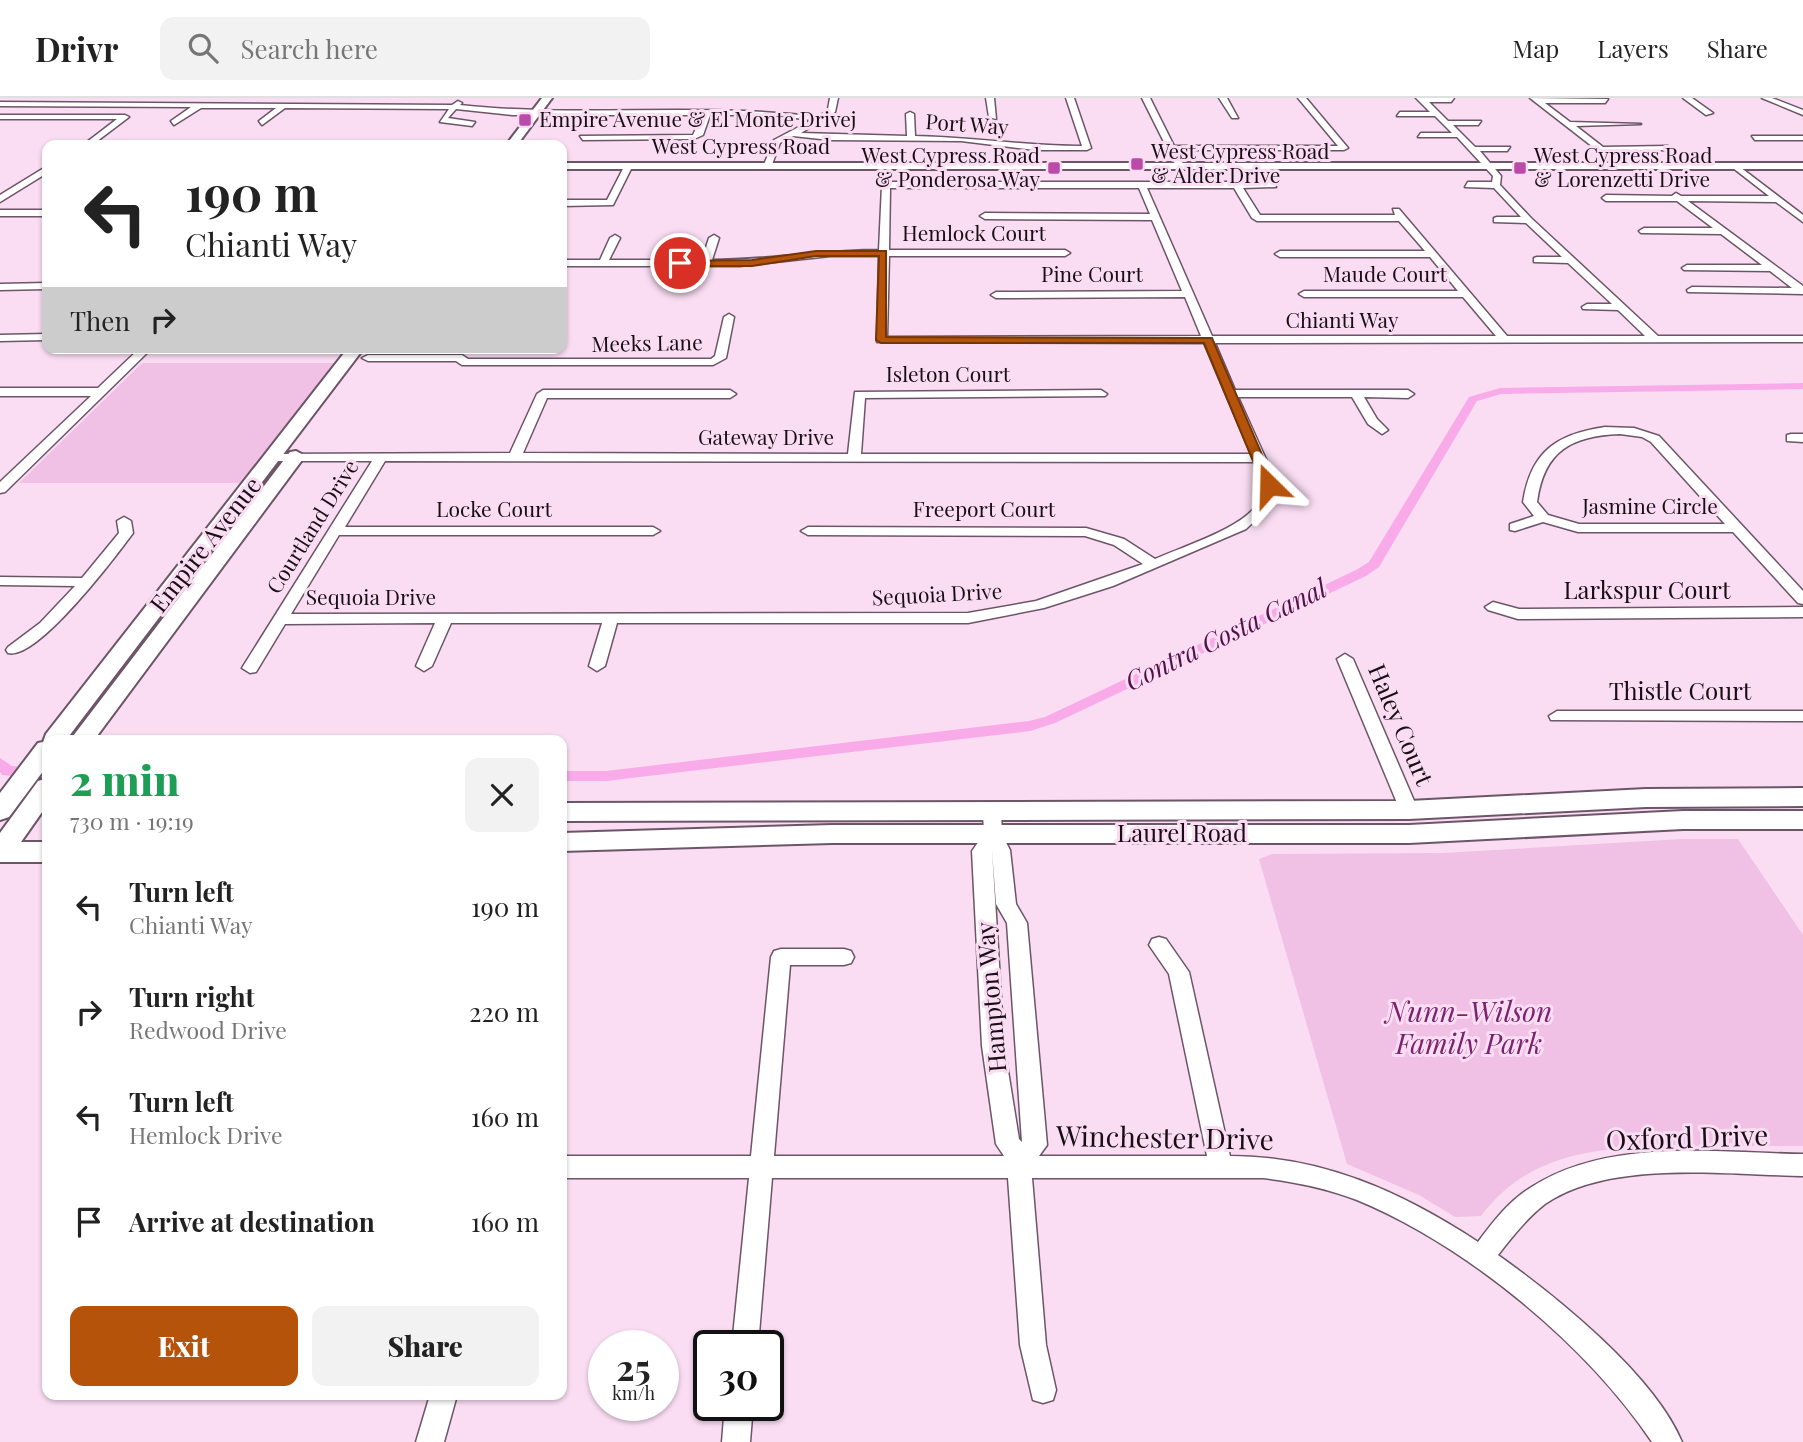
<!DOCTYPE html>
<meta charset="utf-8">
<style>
:root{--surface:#fff;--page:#f2f2f2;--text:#222;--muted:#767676;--line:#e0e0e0;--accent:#b45309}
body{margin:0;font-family:"Playfair Display",serif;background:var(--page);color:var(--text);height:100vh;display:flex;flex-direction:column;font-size:26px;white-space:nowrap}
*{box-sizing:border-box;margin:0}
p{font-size:23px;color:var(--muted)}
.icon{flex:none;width:38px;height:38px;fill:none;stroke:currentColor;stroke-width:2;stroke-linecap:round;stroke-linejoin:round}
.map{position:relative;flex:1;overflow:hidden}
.panel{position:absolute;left:42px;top:637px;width:525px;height:665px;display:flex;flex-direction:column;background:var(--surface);border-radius:14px;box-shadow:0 2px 5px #0004}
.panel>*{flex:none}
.hud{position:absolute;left:42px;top:42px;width:525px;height:214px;border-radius:14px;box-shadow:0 2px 5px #0004;background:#fff;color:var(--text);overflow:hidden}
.speed{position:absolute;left:588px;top:1232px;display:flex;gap:14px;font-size:35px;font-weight:700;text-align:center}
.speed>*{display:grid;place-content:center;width:91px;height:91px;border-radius:50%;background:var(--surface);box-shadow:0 2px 5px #0004;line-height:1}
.speed small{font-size:18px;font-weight:400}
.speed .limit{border:4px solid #111;border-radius:10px;background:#fff;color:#111}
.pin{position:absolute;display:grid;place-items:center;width:60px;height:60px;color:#fff;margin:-30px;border:4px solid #fff;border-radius:50%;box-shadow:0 2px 7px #0007}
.me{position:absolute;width:77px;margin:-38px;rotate:338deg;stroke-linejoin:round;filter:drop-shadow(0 0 5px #0008)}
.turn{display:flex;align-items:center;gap:24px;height:147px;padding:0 28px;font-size:32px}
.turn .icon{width:91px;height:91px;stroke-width:2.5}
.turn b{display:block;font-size:49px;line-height:60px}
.then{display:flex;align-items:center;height:66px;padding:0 28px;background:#0003;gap:14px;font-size:26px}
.round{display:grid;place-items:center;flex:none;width:74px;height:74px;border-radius:14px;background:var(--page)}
.summary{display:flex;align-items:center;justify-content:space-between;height:119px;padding:0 28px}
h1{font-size:42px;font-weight:800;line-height:52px;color:#1e9e55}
.cta{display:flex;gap:14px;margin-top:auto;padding:14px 28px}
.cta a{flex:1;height:80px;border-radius:14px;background:var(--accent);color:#fff;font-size:28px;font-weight:800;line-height:80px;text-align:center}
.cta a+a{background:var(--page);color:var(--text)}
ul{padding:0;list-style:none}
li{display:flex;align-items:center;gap:21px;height:105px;padding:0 28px}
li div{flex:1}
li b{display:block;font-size:26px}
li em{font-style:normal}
header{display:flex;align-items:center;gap:42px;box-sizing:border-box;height:98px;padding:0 35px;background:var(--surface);border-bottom:2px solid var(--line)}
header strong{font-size:33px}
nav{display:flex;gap:38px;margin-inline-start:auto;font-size:24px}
.search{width:490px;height:63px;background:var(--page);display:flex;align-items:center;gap:18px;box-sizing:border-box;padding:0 24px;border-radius:14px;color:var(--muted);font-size:26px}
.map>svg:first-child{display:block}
.green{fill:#f0c0e5}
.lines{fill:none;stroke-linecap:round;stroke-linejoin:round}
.canal{fill:#f9aae8;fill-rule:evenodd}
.street-casing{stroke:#6d5568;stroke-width:3}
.secondary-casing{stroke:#6d5568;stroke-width:4}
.street{fill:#fff;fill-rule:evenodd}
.secondary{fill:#fff;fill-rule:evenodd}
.route{fill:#b45309;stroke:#753606;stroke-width:2}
.poi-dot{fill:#ba4ba8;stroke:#faddf3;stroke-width:2.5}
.labels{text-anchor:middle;stroke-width:6;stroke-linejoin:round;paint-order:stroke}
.far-poi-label{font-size:21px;fill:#180f16;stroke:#faddf3;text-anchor:start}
.far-street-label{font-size:21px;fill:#180f16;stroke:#faddf3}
.street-label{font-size:24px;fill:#180f16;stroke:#faddf3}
.water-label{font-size:26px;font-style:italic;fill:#530f49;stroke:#faddf3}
.near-park-label{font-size:28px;font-style:italic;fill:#7b236e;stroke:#faddf3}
.near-street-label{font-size:28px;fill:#180f16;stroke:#faddf3}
</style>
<header>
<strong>Drivr</strong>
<div class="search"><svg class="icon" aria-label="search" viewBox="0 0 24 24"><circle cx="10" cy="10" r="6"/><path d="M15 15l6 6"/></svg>Search here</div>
<nav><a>Map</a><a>Layers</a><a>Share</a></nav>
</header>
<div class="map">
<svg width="1803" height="1344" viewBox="0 0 1803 1344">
<rect width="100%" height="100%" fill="#faddf3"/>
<path class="green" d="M142 265H336L243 385H19Z
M1682 741H1738L1803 837V1048C1762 1048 1721 1048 1679 1048 1604 1049 1530 1052 1481 1118L1455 1119 1419 1097 1347 1066 1259 761 1272 756 1443 755Z"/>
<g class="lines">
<path class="canal" d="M1803 285V291L1501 296 1477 303 1379 469 1366 478 1055 625 1030 633 606 683H562V673H606L1029 623 1045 619 1356 472 1369 464 1469 299 1500 290Z
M0 660 12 668 47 671V681L2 677 0 674Z"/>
<defs>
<path id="street" d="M830 0H838L835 14 801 35 907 38 906 16 910 14 914 16 915 38C971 39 1026 48 1082 48L1066 0H1074L1091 50 1087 52H1035L961 43 830 42 793 38 780 45 771 69 767 71 763 69 774 42 812 22 771 17H710L703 37 694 41 583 42 580 38 693 37 702 17H512L456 11 448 20 475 24 472 28 440 24 449 11 285 10 262 27 259 23 276 10H201L174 27 171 23 191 9 0 8V4L452 7 458 3 462 5 460 7C579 20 700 4 819 19L828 11Z
M986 0H994L996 21 989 19Z
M1142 0H1150L1174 48H1338L1298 0H1306L1348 50 1344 52H1176L1184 68 1180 70 1176 68Z
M1219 0H1227L1238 20H1232Z
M1416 0H1454L1451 4H1429L1448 23H1481L1478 27H1453L1475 49H1510L1507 53H1480L1501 78 1500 87 1531 120 1658 238H1803V244L1215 245 1235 292H1408L1414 296 1408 300 1364 299 1377 321 1388 332 1382 336 1368 326 1352 299H1238L1274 379 1275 395 1270 408 1246 431 1113 488 1044 510 968 525H617L605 568 597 573 589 568 602 525H451L432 568 424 573 416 568 435 525 285 526 256 574 250 575 242 570 372 363H274L270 362V356L510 355 537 296 543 292H730L736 296 730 300H547L523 355 848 356 855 294 1101 292 1107 296 1105 298 865 300 861 356H1251L1204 245 877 244 879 158H830L740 168H562V162H600L610 140 615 137 620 140 609 162H702L709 140 714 137 719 140 712 162C768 162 823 152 879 152L882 87 886 84H1273L1276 89 1243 90 1260 117H1395L1393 111H1399L1507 238H1645L1618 212 1583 211 1582 209 1587 206H1612L1568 165 1534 164V160L1537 159H1562L1526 125 1494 124V120L1497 119H1521L1494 90 1465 89 1468 84H1492L1493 78 1457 39H1418L1421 35H1452L1435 18H1397L1400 14H1430ZM890 90H1139L1150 116 985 115 980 118 985 121 1152 122 1182 193 996 194 991 197 996 200 1185 199 1201 238 887 239 889 158H1065L1070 155 1065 152H889ZM1147 90H1234L1252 120 1257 123H1399L1425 153H1280L1275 156 1280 159H1430L1458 193H1304L1299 196 1304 199H1463L1496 238H1212ZM385 363 1254 364C1259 376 1265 388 1260 401 1249 429 1181 449 1155 461L1124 441 1086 430 808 429 801 433 808 437 1085 438 1114 447 1143 466 1036 503 968 515 291 516 339 437H653L660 433 653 429H345Z
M1530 0 1608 1 1605 5H1545L1570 24 1641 26 1576 28 1603 49 1668 48 1672 50 1668 52 1609 53 1627 68 1620 70Z
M1683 0H1692L1713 15 1706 17Z
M1762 0H1772L1803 12V17Z
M0 17H125L129 19 92 47H83L117 21H0Z
M1752 38H1803V42H1755Z
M1736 66 1803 117V124L1776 104 1688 103 1803 188V196L1688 194 1687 192 1692 189 1792 190 1770 173 1684 172 1682 170 1687 167H1762L1721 136 1641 135 1639 133 1644 130H1713L1677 103H1606L1602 100 1606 97 1672 98 1676 95 1681 98H1769L1733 70Z
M625 67 632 69 613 107 562 108V102H607Z
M44 70H47V75L0 104V97Z
M0 112H47V118H0Z
M47 185V191L0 192V186Z
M729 216 734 219 726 260 713 267H462L456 263H368L362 260 368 257H462L468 261H711L715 258 724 219Z
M47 236V242L0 243V237Z
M140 250H152L5 394 0 395V384L91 298H0V290H98Z
M1605 329 1634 330 1659 338 1803 493V506L1798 505 1733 434H1578L1543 424 1515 433 1510 432V426L1534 418 1523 404C1531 353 1557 336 1605 329ZM1620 336 1642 339 1651 344 1725 426H1579L1548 417 1537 404C1544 352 1572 338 1620 336Z
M1791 336H1803V344L1787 343V337Z
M124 419 131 423 133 435C116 458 37 563 8 555L6 552 8 549 40 525 75 488 0 487V479L82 480 119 435 117 423Z
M1493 504 1519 511 1803 509V519L1518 521 1488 512 1485 509Z
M1345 556 1353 561 1418 712 1415 717 1409 718 1400 712 1337 561Z
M1557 613H1803V623L1551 622 1549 618Z
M992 708 1001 714 1002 737 1010 752 1016 806 1027 825 1047 1047 1039 1058H1207L1169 876 1149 847 1152 841 1159 839 1166 841 1189 874 1230 1058C1322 1058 1402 1094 1478 1144 1493 1124 1509 1103 1530 1090 1608 1039 1715 1055 1803 1056V1078C1727 1077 1610 1061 1545 1106 1527 1120 1512 1139 1498 1157 1557 1199 1654 1277 1682 1344H1652C1586 1246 1466 1147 1357 1102 1326 1090 1295 1084 1263 1080H1032L1046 1247 1056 1292 1053 1302 1043 1305 1033 1302 1020 1247 1008 1080H772L758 1248H732L749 1080H562V1058H751L771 859 774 853 781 851H844L851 853 854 859 851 865 844 867H790L774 1058H1004L996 1046 982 948 972 753 984 736 983 714ZM992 752 996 806 1007 825 1022 1044 1019 1041 1004 948Z
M430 1297H457L444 1344H416Z
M725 1307H753L750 1344H722Z"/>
<path id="secondary" d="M542 0H552L517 47H506Z
M562 65H1803V71H562Z
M348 250H364L66 642H47V668L9 719 0 722V695L38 645 43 644 46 636Z
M296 353 305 358 94 642H70L290 354Z
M47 680V707L21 744H47V764H0V735L38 683Z
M1803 690V708L1646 709 1409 721 562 723V705L1409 703 1646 691Z
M1683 713H1803V731H1683L1409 745H832L562 753V735L832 727H1409Z"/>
</defs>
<use href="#street" class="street-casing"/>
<use href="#secondary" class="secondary-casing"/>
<use href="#street" class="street"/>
<use href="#secondary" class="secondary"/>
</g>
<path class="route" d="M816 153H886V239L1212 240 1275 387 1269 391 1263 387 1204 245H881L876 242 879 158H816L752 168H680L676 165 680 163 752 162Z"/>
<g class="poi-dot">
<rect x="518" y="15" width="14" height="14" rx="3.5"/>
<rect x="1130" y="59" width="14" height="14" rx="3.5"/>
<rect x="1047" y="63" width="14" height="14" rx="3.5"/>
<rect x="1513" y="63" width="14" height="14" rx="3.5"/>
</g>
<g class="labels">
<g class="far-poi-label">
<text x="539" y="29">Empire Avenue &amp; El Monte Drivej</text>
<text x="1151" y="61">West Cypress Road<tspan x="1151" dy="24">&amp; Alder Drive</tspan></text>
<text x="1040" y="65" text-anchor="end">West Cypress Road<tspan x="1040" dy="24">&amp; Ponderosa Way</tspan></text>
<text x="1534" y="65">West Cypress Road<tspan x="1534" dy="24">&amp; Lorenzetti Drive</tspan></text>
</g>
<g class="far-street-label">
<text transform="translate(967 27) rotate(4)" y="7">Port Way</text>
<text x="741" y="56">West Cypress Road</text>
<text x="974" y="143">Hemlock Court</text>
<text x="1092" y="184">Pine Court</text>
<text x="1385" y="184">Maude Court</text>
<text x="1342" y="230">Chianti Way</text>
<text transform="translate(647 246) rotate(-1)" y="7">Meeks Lane</text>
<text x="948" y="284">Isleton Court</text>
<text x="766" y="347">Gateway Drive</text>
<text x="1650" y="416">Jasmine Circle</text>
<text x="494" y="419">Locke Court</text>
<text x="984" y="419">Freeport Court</text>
<text transform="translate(313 429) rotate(-58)" y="7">Courtland Drive</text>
<text transform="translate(937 497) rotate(-3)" y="7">Sequoia Drive</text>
<text x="371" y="507">Sequoia Drive</text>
</g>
<g class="street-label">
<text transform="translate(206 447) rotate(-52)" y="8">Empire Avenue</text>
<text x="1647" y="501">Larkspur Court</text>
<text x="1680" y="602">Thistle Court</text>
<text transform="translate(1400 627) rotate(67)" y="8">Haley Court</text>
<text x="1182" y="744">Laurel Road</text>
<text transform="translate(992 899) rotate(-95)" y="8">Hampton Way</text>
</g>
<g class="water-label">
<text transform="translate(1226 537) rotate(-26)" y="9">Contra Costa Canal</text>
</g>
<g class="near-park-label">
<text x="1469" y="924">Nunn-Wilson<tspan x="1469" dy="32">Family Park</tspan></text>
</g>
<g class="near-street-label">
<text transform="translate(1165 1040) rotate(1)" y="10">Winchester Drive</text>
<text transform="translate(1687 1040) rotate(-2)" y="10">Oxford Drive</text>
</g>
</g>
</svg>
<div class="speed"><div>25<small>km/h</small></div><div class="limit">30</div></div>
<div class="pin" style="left:680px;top:165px;background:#d93025"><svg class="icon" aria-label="arrive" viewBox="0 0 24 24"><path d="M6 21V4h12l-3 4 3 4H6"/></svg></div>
<svg class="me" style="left:1269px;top:387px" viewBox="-20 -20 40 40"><path d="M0-17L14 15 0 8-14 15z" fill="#b45309" stroke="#fff" stroke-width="4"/></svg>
<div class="hud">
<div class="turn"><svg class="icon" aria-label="left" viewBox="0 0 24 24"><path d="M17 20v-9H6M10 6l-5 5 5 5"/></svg><div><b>190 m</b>Chianti Way</div></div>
<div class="then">Then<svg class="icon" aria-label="right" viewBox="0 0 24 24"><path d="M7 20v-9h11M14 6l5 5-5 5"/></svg></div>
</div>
<section class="panel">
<div class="summary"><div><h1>2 min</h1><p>730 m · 19:19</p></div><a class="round"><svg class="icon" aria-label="close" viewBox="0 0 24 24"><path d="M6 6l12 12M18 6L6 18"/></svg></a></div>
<ul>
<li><svg class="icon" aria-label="left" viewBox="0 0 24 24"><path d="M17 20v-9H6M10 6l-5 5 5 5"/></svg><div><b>Turn left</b><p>Chianti Way</p></div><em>190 m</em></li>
<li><svg class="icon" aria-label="right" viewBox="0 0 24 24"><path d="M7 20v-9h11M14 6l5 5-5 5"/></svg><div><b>Turn right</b><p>Redwood Drive</p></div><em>220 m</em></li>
<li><svg class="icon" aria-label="left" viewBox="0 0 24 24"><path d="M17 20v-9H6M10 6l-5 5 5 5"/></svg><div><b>Turn left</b><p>Hemlock Drive</p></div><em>160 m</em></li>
<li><svg class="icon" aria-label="arrive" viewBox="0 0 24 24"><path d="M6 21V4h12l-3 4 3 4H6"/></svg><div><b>Arrive at destination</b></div><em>160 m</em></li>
</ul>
<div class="cta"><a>Exit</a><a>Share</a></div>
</section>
</div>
